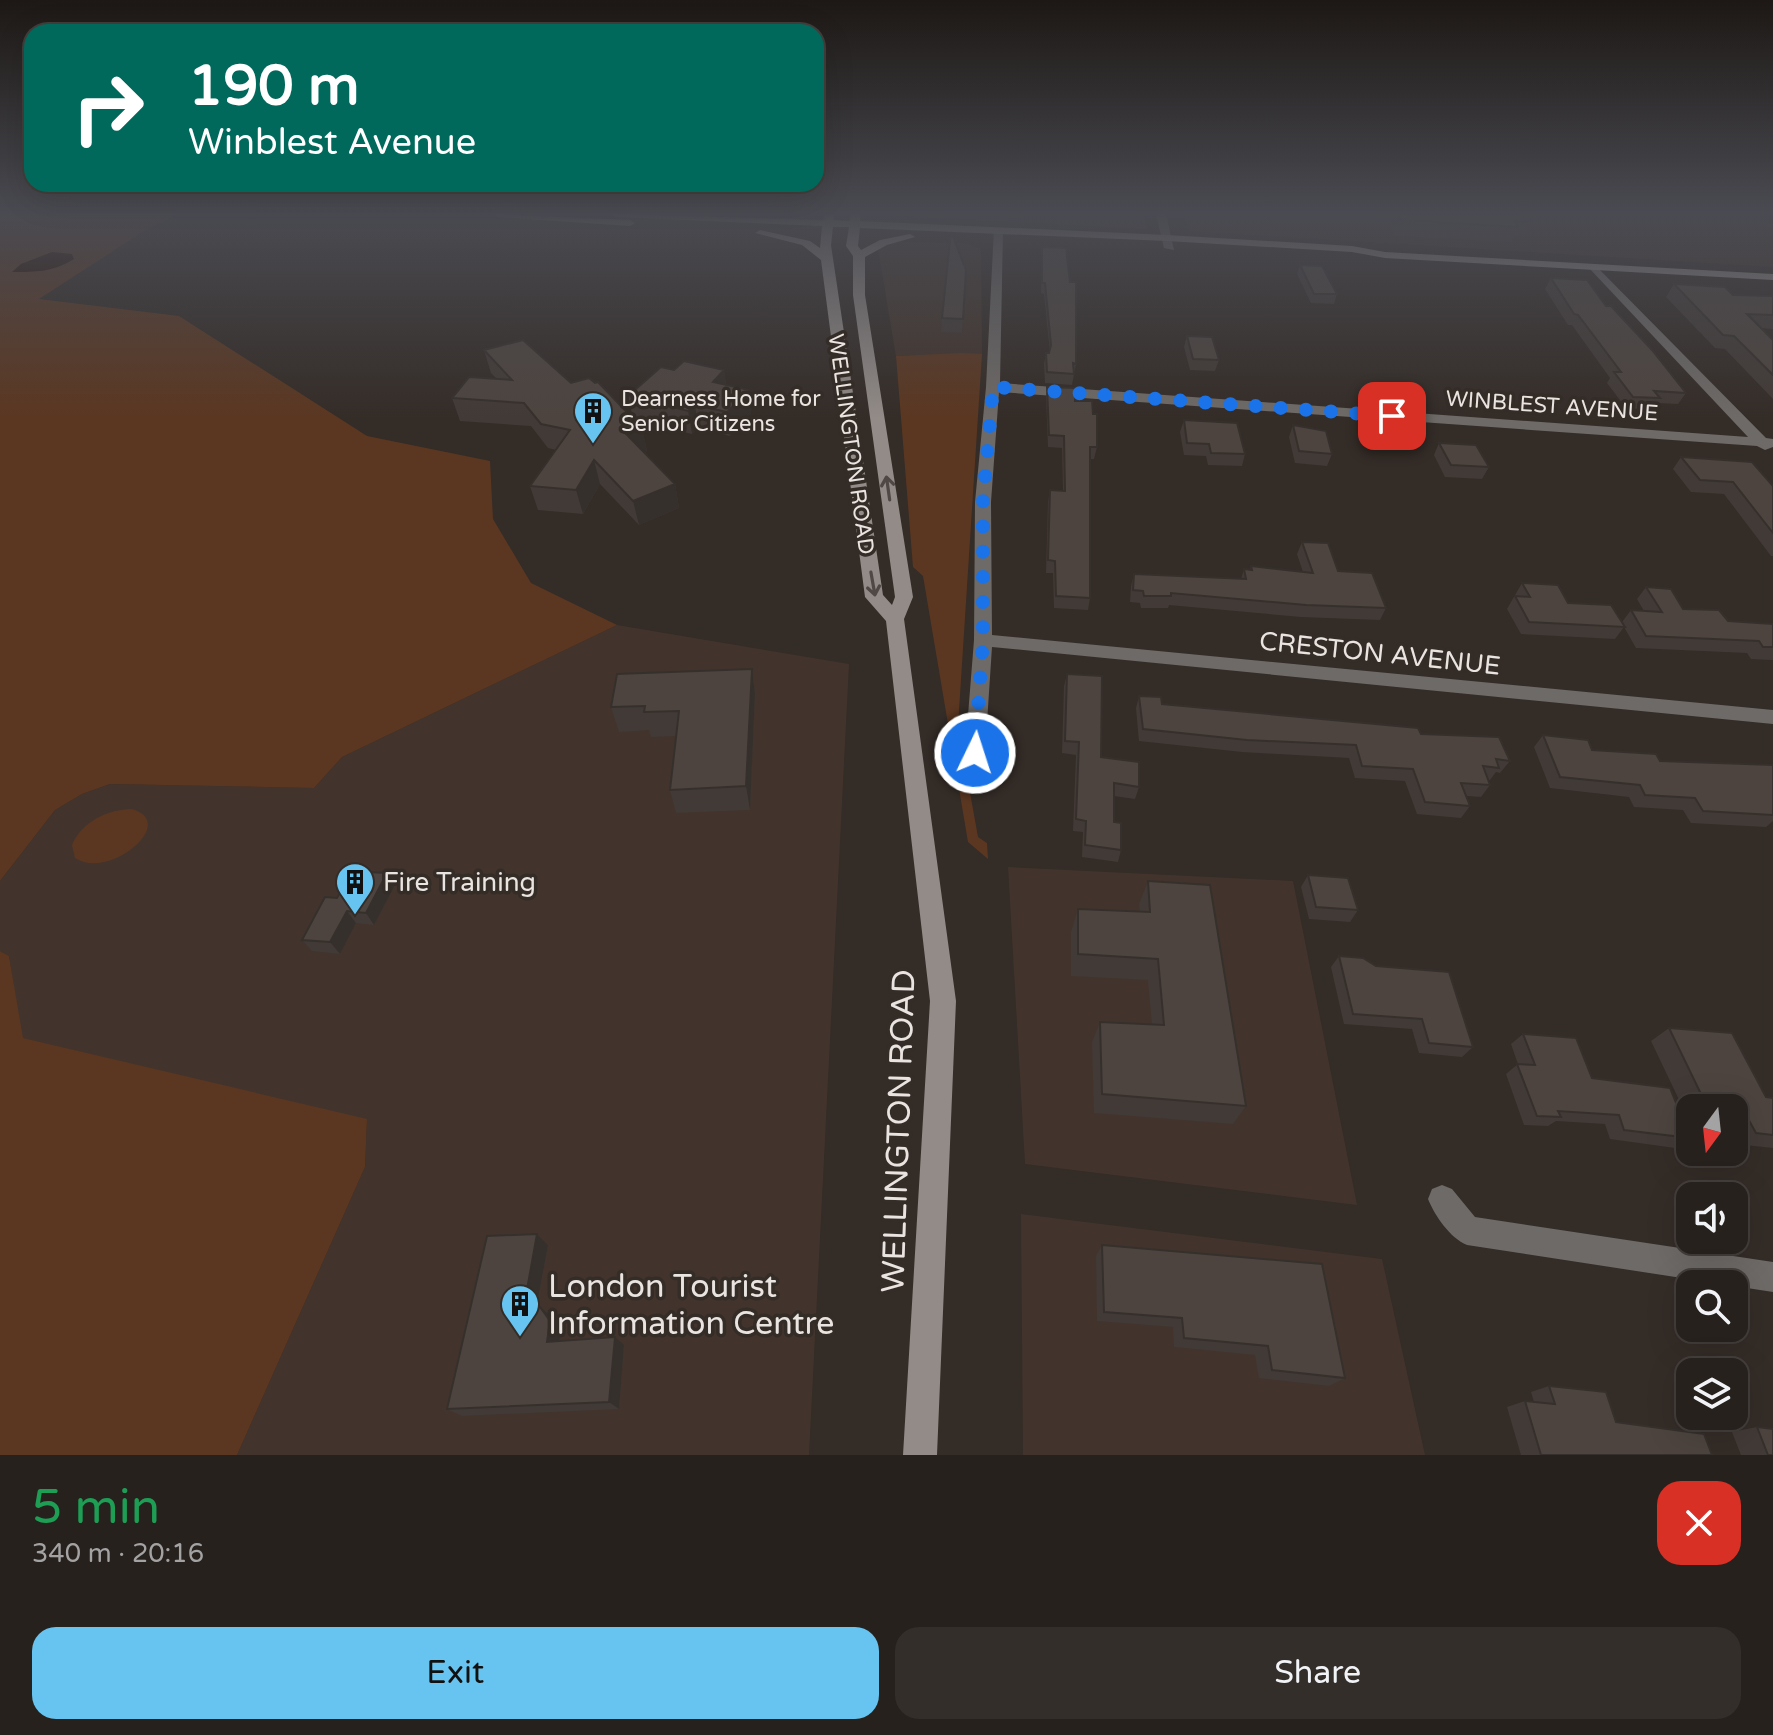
<!DOCTYPE html>
<meta charset="utf-8">
<style>
:root{--surface:#27211d;--page:#332e2a;--text:#f1f3f6;--muted:#a4a3a4;--line:#433e3b;--accent:#67c4f0}
body{margin:0;font-family:"Varela Round",sans-serif;background:var(--page);color:var(--text);height:100vh;display:flex;flex-direction:column;font-size:30px;white-space:nowrap}
*{box-sizing:border-box;margin:0}
p{font-size:26px;color:var(--muted)}
.icon{flex:none;width:44px;height:44px;fill:none;stroke:currentColor;stroke-width:2;stroke-linecap:round;stroke-linejoin:round}
.map{position:relative;height:1455px;overflow:hidden}
.side{display:flex;flex-direction:column;background:var(--surface);flex:1}
.side>*{flex:none}
.banner{position:absolute;left:24px;top:24px;width:800px;height:168px;border-radius:24px;box-shadow:0 8px 32px #0002,0 0 0 2px var(--line);background:#00695c;color:#fff;overflow:hidden}
.needle{width:52px;rotate:195deg}
.controls{position:absolute;left:1676px;top:1094px;display:grid;gap:16px}
.controls a{display:grid;place-items:center;width:72px;height:72px;border-radius:16px;background:var(--surface);box-shadow:0 8px 32px #0002,0 0 0 2px var(--line);font-size:40px}
.pin{position:absolute;display:grid;place-items:center;width:68px;height:68px;color:#fff;margin:-34px;border-radius:16px;box-shadow:0 4px 12px #0006}
.me{position:absolute;width:88px;margin:-44px;rotate:4deg;stroke-linejoin:round;filter:drop-shadow(0 0 6px #0008)}
.turn{display:flex;align-items:center;gap:28px;height:168px;padding:0 32px;font-size:36px}
.turn .icon{width:104px;height:104px;stroke-width:2.5}
.turn b{display:block;font-size:56px;line-height:68px}
.round{display:grid;place-items:center;flex:none;width:84px;height:84px;border-radius:24px;background:var(--page)}
.head{display:flex;align-items:center;justify-content:space-between;height:136px;padding:0 32px}
h1{font-size:48px;font-weight:600;line-height:60px;color:#1e9e55}
.primary-button{display:flex;gap:16px;margin-top:auto;padding:16px 32px}
.primary-button a{flex:1;height:92px;border-radius:24px;background:var(--accent);color:#111;font-size:32px;font-weight:600;line-height:92px;text-align:center}
.primary-button a+a{background:var(--page);color:var(--text)}
.map>svg:first-child{display:block}
.built{fill:#42342c}
.green{fill:#5b3721}
.water{fill:#250d01}
.lines{fill:none;stroke-linecap:round;stroke-linejoin:round}
.minor{fill:#6e6a67;fill-rule:evenodd}
.tertiary{fill:#6e6a67;fill-rule:evenodd}
.secondary{fill:#928b87;fill-rule:evenodd}
.wall{fill:#423a36}
.shaded-wall{fill:#36302c}
.building{fill:#4d443f;stroke:#36302c;stroke-width:2}
.oneway{stroke:#504844}
.route{stroke:#1a73e8;stroke-width:14;stroke-dasharray:0 25.2}
.labels{text-anchor:middle;stroke-width:7;stroke-linejoin:round;paint-order:stroke}
.far-poi-label{font-size:22px;fill:#eae4e1;stroke:#342c27;text-anchor:start}
.far-street-label{font-size:22px;fill:#eae4e1;stroke:#342c27}
.street-label{font-size:26px;fill:#eae4e1;stroke:#342c27}
.poi-label{font-size:26px;fill:#eae4e1;stroke:#342c27;text-anchor:start}
.near-street-label{font-size:32px;fill:#eae4e1;stroke:#342c27}
.near-poi-label{font-size:32px;fill:#eae4e1;stroke:#342c27;text-anchor:start}
</style>
<div class="map">
<svg width="1773" height="1455" viewBox="0 0 1773 1455">
<rect width="100%" height="100%" fill="#342c27"/>
<path class="built" d="M898 214H1144L1147 229 903 216Z
M1184 214H1761L1773 222V267L1190 231Z
M896 242 965 243 981 249 982 354 896 356 878 249Z
M617 625 849 664 809 1455H237L365 1167 367 1120 22 1038 9 956 0 951V881L55 810 82 794 110 784 314 788 342 757Z
M1008 867 1293 881 1357 1205 1025 1164Z
M1021 1214 1382 1259 1425 1455H1023Z"/>
<path class="green" d="M0 214H177L144 231 39 299 179 316 367 436 490 461 493 519 531 583 617 625 342 757 314 788 110 784 82 794 55 810 0 881Z
M962 353 982 354 958 726 978 837 987 843 988 859 968 842 923 576 913 567 896 356Z
M131 809C180 821 110 881 75 858L72 845C82 822 106 810 131 809Z
M0 951 9 956 23 1038 367 1119 365 1167 237 1455H0Z"/>
<path class="water" d="M52 252 72 254 74 259C53 272 36 272 12 272L21 264Z"/>
<g class="lines">
<path class="minor" d="M994 228 1003 230 1000 383 1748 437 1590 269V265L1594 264 1766 438 1773 439V447L1765 450 1757 446 999 392 991 502 992 635 1773 710V724L992 647 985 753 982 759H968L965 753 974 640 975 502 986 387Z
M1442 1185 1452 1189 1475 1217 1773 1262V1292L1467 1245C1450 1238 1435 1216 1428 1199L1432 1189Z"/>
<path class="tertiary" d="M1156 214H1166L1174 250 1164 248Z"/>
<path class="secondary" d="M493 214 630 220 635 223 630 226 498 217Z
M611 214 823 220 825 214H833L834 220 850 221 851 214H861L860 221 1167 235 1352 246 1385 252 1773 274V280L1385 258 1352 252 1167 241 860 228 858 246 861 250 880 240 910 234 915 237 887 245 865 257V295L913 597 904 619 956 1001 937 1455H903L930 1001 886 621 865 597 821 260 802 245 755 233 760 230 810 241 820 248 822 226 616 217ZM833 227H849L846 246 853 256V295L895 597 892 605 883 595 831 245Z"/>
</g>
<path class="wall" d="M1383 214H1521L1526 221 1519 236H1514L1511 242 1395 236Z
M1042 247 1076 364 1072 385 1045 383 1044 364 1046 353H1049L1050 352 1044 294 1041 293Z
M1300 265 1337 294 1334 304 1311 303 1297 274Z
M966 270 962 333 941 332 942 318Z
M1551 278 1606 306 1686 393 1678 404 1657 403 1652 410 1626 408 1607 383 1610 378 1572 325H1568L1545 289Z
M1674 284 1733 295 1773 296V329L1761 328 1773 340V399L1725 349 1715 348 1666 297Z
M1187 336 1219 360 1215 371 1190 370 1184 347Z
M484 350 571 383 633 418 628 396 674 370H724L726 385 749 390 751 413 730 436 698 428 692 434 634 420 642 428 647 451 644 452 675 484 679 508 639 525 600 484 583 514 538 510 530 486 556 450 548 448 531 426 460 421 452 398 497 379 491 373Z
M1047 387 1075 401 1097 447 1094 459H1090V598L1088 610 1054 608 1053 573H1046L1048 502 1050 490H1063L1062 448 1048 447 1046 398Z
M1184 420 1245 454 1242 466 1208 465 1206 456 1184 455 1180 432Z
M1293 425 1332 454 1327 466 1295 463 1289 437Z
M1439 443 1489 467 1482 479 1445 477 1434 455Z
M1681 457 1773 486V556H1771L1724 494 1691 492 1673 469Z
M1302 542 1386 608 1380 620 1301 617 1169 605 1168 608H1141L1140 603 1130 602 1131 586 1134 574 1241 579 1244 569 1250 570 1251 566 1303 572 1297 554Z
M1522 583 1568 603 1622 622 1631 610 1644 611 1637 599 1646 587 1683 609 1728 621 1773 624V660L1751 659 1747 653 1636 648 1624 627 1615 639 1521 634 1507 609Z
M752 669 755 693 750 810 676 813 670 790 676 736 651 737 649 730 619 732 611 707Z
M1067 674 1101 757 1139 787 1135 799 1114 796V822L1121 850 1118 862 1082 857 1083 832 1073 831 1076 755 1062 753 1064 686Z
M1139 696 1162 704 1421 734 1510 761 1500 773 1496 772 1490 780H1488L1490 785 1481 797 1467 796 1470 806 1461 818 1417 814 1405 781 1355 778 1349 758 1242 752 1139 741 1136 708Z
M1543 735 1592 750 1660 761 1773 765V821L1766 827 1691 823 1683 810 1634 807 1629 797 1550 788 1534 747Z
M387 873 395 885 374 925 356 923 340 954 312 951 302 940 337 898 360 881Z
M1308 875 1358 910 1350 922 1309 919 1301 887Z
M1148 881 1246 1106 1233 1124 1094 1113 1092 1042 1100 1022 1152 1024 1148 980 1071 976V932L1078 909 1140 912 1139 904Z
M1339 956 1376 966 1473 1047 1462 1057 1419 1053 1412 1029 1344 1024 1331 967Z
M1669 1028 1766 1097 1773 1098V1148L1735 1144 1734 1108H1701L1700 1107 1682 1106 1651 1041Z
M1523 1034 1592 1078 1690 1139 1675 1148 1610 1139 1605 1124 1556 1121 1548 1126 1524 1125 1506 1074 1518 1064 1511 1044Z
M537 1234 548 1245 537 1307H540L551 1316 561 1330 559 1341 624 1345 619 1409 462 1416 447 1409Z
M1102 1245 1345 1378 1329 1386 1259 1378 1255 1355 1174 1347 1173 1327 1097 1321 1096 1256Z
M1549 1386 1616 1422 1712 1455H1521L1507 1407 1525 1401 1534 1402 1531 1392Z
M1757 1427 1773 1455H1741L1732 1432Z"/>
<path class="shaded-wall" d="M724 370 727 393 713 382Z
M749 390 751 413 730 436 727 412Z
M695 405 698 428 692 434 688 411Z
M642 428 647 451 631 458 626 434Z
M594 460 600 484 583 514 576 490Z
M675 484 679 508 639 525 633 501Z
M752 669 755 693 750 810 746 786Z
M387 873 395 885 374 925 366 913Z
M347 911 356 923 340 954 330 942Z
M537 1234 548 1245 535 1315 524 1306Z
M540 1307 551 1316 561 1330 558 1350 547 1342Z
M615 1337 624 1345 619 1409 609 1402Z"/>
<path class="building" d="M1397 214H1521L1526 221 1514 220 1518 227 1401 220Z
M951 232 966 270 963 319 942 318Z
M1042 247 1066 248 1070 282H1076V364L1073 363 1074 374 1047 372 1046 353H1049L1051 345 1045 283H1042Z
M1300 265 1322 266 1337 294H1314Z
M1551 278 1587 280 1606 306H1611L1652 350 1686 393 1654 391 1660 398 1633 397 1614 372H1621L1578 315 1574 314Z
M1674 284 1725 287 1733 295 1773 296V315L1747 314 1773 340V375L1734 336 1723 335Z
M1187 336 1212 337 1219 360 1193 359Z
M523 340 571 383 589 378 595 383 598 382 642 428 626 434 675 484 633 501 594 460 576 490 530 486 570 430 541 424 524 403 452 398 469 377 512 380 484 350Z
M684 361 724 370 713 382 749 390 727 412 695 405 688 411 628 396 661 367 674 370Z
M1047 387 1075 388V401H1092L1093 414H1097V447H1090V598L1056 596 1055 561 1048 560 1050 490 1065 491 1064 436 1049 435Z
M1184 420 1237 423 1245 454 1211 453 1209 444 1187 443Z
M1293 425 1326 431 1332 454 1299 451Z
M1439 443 1476 445 1489 467 1451 465Z
M1681 457 1752 462 1773 486V533L1733 482 1700 480Z
M1302 542 1328 543 1338 571 1372 573 1386 608 1306 605 1171 593V596H1144L1143 591 1133 590 1134 574 1246 579 1244 569 1252 570 1251 566 1313 573Z
M1522 583 1558 585 1568 603 1611 605 1625 627 1529 622 1515 596 1530 597Z
M1646 587 1671 589 1683 609 1719 610 1728 621 1773 624V647H1763L1759 641 1646 636 1631 610 1662 612Z
M752 669 746 786 670 790 679 711 644 712 645 706 611 707 617 674Z
M1067 674 1102 676 1101 757 1139 762V787L1114 783V822L1121 823V850L1085 845 1086 821 1076 819 1079 742 1065 741Z
M1139 696 1161 697 1162 704 1418 728 1421 734 1499 737 1510 761 1496 759 1499 768 1483 766 1490 785 1461 783 1470 806 1425 802 1413 769 1362 766 1356 745 1247 740 1143 729Z
M1543 735 1588 740 1592 750 1656 754 1660 761 1773 765V815L1703 811 1695 798 1645 795 1640 785 1560 777Z
M365 872 387 873 366 913 347 911 330 942 302 940 325 897 337 898 347 880 360 881Z
M1308 875 1348 878 1358 910 1316 907Z
M1148 881 1210 885 1246 1106 1102 1094 1100 1022 1164 1025 1158 959 1078 954V909L1150 912Z
M1339 956 1363 958 1376 966 1449 972 1473 1047 1429 1043 1422 1019 1353 1014Z
M1669 1028 1732 1033 1766 1097 1773 1098V1135L1756 1133 1741 1106 1724 1104 1719 1095 1701 1094Z
M1523 1034 1576 1038 1592 1078 1670 1088 1690 1138 1624 1130 1619 1115 1558 1111 1561 1117 1537 1116 1517 1064 1535 1065Z
M537 1234 524 1306 540 1307 550 1321 547 1342 615 1337 609 1402 447 1409 487 1236Z
M1102 1245 1322 1264 1345 1378 1272 1370 1268 1346 1184 1338 1182 1318 1104 1312Z
M1549 1386 1606 1392 1616 1422 1704 1434 1712 1455H1541L1525 1401 1555 1404Z
M1757 1427 1773 1429V1455H1768Z"/>
<defs><path id="oneway-shaft" d="M-6 0H5M1.5-3L5.5 0L1.5 3" fill="none" stroke-width="1.6" stroke-linecap="round" stroke-linejoin="round" transform="scale(2)"/></defs>
<g class="oneway">
<use href="#oneway-shaft" transform="translate(888 488) rotate(-98)"/>
<use href="#oneway-shaft" transform="translate(873 584) rotate(80)"/>
</g>
<linearGradient id="sky" x2="0" y2="1"><stop stop-color="#1d1815"/><stop offset="0.51" stop-color="#4a4b52"/><stop offset="1" stop-color="#4a4b52" stop-opacity="0"/></linearGradient>
<rect width="1773" height="418" fill="url(#sky)"/>
<g class="lines">
<path class="route" d="M975 753 983 640V502L993 387 1392 416"/>
</g>
<defs>
<symbol id="building-pin" viewBox="-11 -11 22 30"><path d="M0 17L-7.5 6A9.5 9.5 0 1 1 7.5 6Z" fill="#67c4f0" stroke="#342c27"/><path d="M-4-6H4V6H1V3H-1V6H-4ZM-2.5-4.3h1.7v1.8h-1.7ZM.8-4.3h1.7v1.8H.8ZM-2.5-1h1.7V.8h-1.7ZM.8-1h1.7V.8H.8Z" fill="#111"/></symbol>
</defs>
<g fill-rule="evenodd">
<use href="#building-pin" x="571" y="389" width="44" height="60"/>
<use href="#building-pin" x="333" y="860" width="44" height="60"/>
<use href="#building-pin" x="498" y="1282" width="44" height="60"/>
</g>
<g class="labels">
<g class="far-poi-label">
<text x="621" y="406">Dearness Home for<tspan x="621" dy="25">Senior Citizens</tspan></text>
</g>
<g class="far-street-label">
<text transform="translate(1552 405) rotate(4)" y="8">WINBLEST AVENUE</text>
<text transform="translate(852 444) rotate(82)" y="8">WELLINGTON ROAD</text>
</g>
<g class="street-label">
<text transform="translate(1380 653) rotate(6)" y="9">CRESTON AVENUE</text>
</g>
<g class="poi-label">
<text x="383" y="891">Fire Training</text>
</g>
<g class="near-street-label">
<text transform="translate(898 1131) rotate(-88)" y="11">WELLINGTON ROAD</text>
</g>
<g class="near-poi-label">
<text x="548" y="1297">London Tourist<tspan x="548" dy="37">Information Centre</tspan></text>
</g>
</g>
</svg>
<div class="controls">
<a><svg class="needle" viewBox="-14 -14 28 28"><path d="M0-13l5 13h-10z" fill="#e53935"/><path d="M0 13l5-13h-10z" fill="#a4a3a4"/></svg></a>
<a><svg class="icon" aria-label="sound" viewBox="0 0 24 24"><path d="M4 9h4l5-4v14l-5-4H4zM17 9q2 3 0 6"/></svg></a>
<a><svg class="icon" aria-label="search" viewBox="0 0 24 24"><circle cx="10" cy="10" r="6"/><path d="M15 15l6 6"/></svg></a>
<a><svg class="icon" aria-label="layers" viewBox="0 0 24 24"><path d="M12 4l9 5-9 5-9-5zM3 14l9 5 9-5"/></svg></a>
</div>
<div class="pin" style="left:1392px;top:416px;background:#d93025"><svg class="icon" aria-label="arrive" viewBox="0 0 24 24"><path d="M6 21V4h12l-3 4 3 4H6"/></svg></div>
<svg class="me" style="left:975px;top:753px" viewBox="-20 -20 40 40"><circle r="17" fill="#1a73e8" stroke="#fff" stroke-width="3"/><path d="M0-11L8 9 0 5-8 9z" fill="#fff"/></svg>
<div class="banner">
<div class="turn"><svg class="icon" aria-label="right" viewBox="0 0 24 24"><path d="M7 20v-9h11M14 6l5 5-5 5"/></svg><div><b>190 m</b>Winblest Avenue</div></div>
</div>
</div>
<section class="side">
<div class="head"><div><h1>5 min</h1><p>340 m · 20:16</p></div><a class="round" style="background:#d93025;color:#fff"><svg class="icon" aria-label="close" viewBox="0 0 24 24"><path d="M6 6l12 12M18 6L6 18"/></svg></a></div>
<div class="primary-button"><a>Exit</a><a>Share</a></div>
</section>
